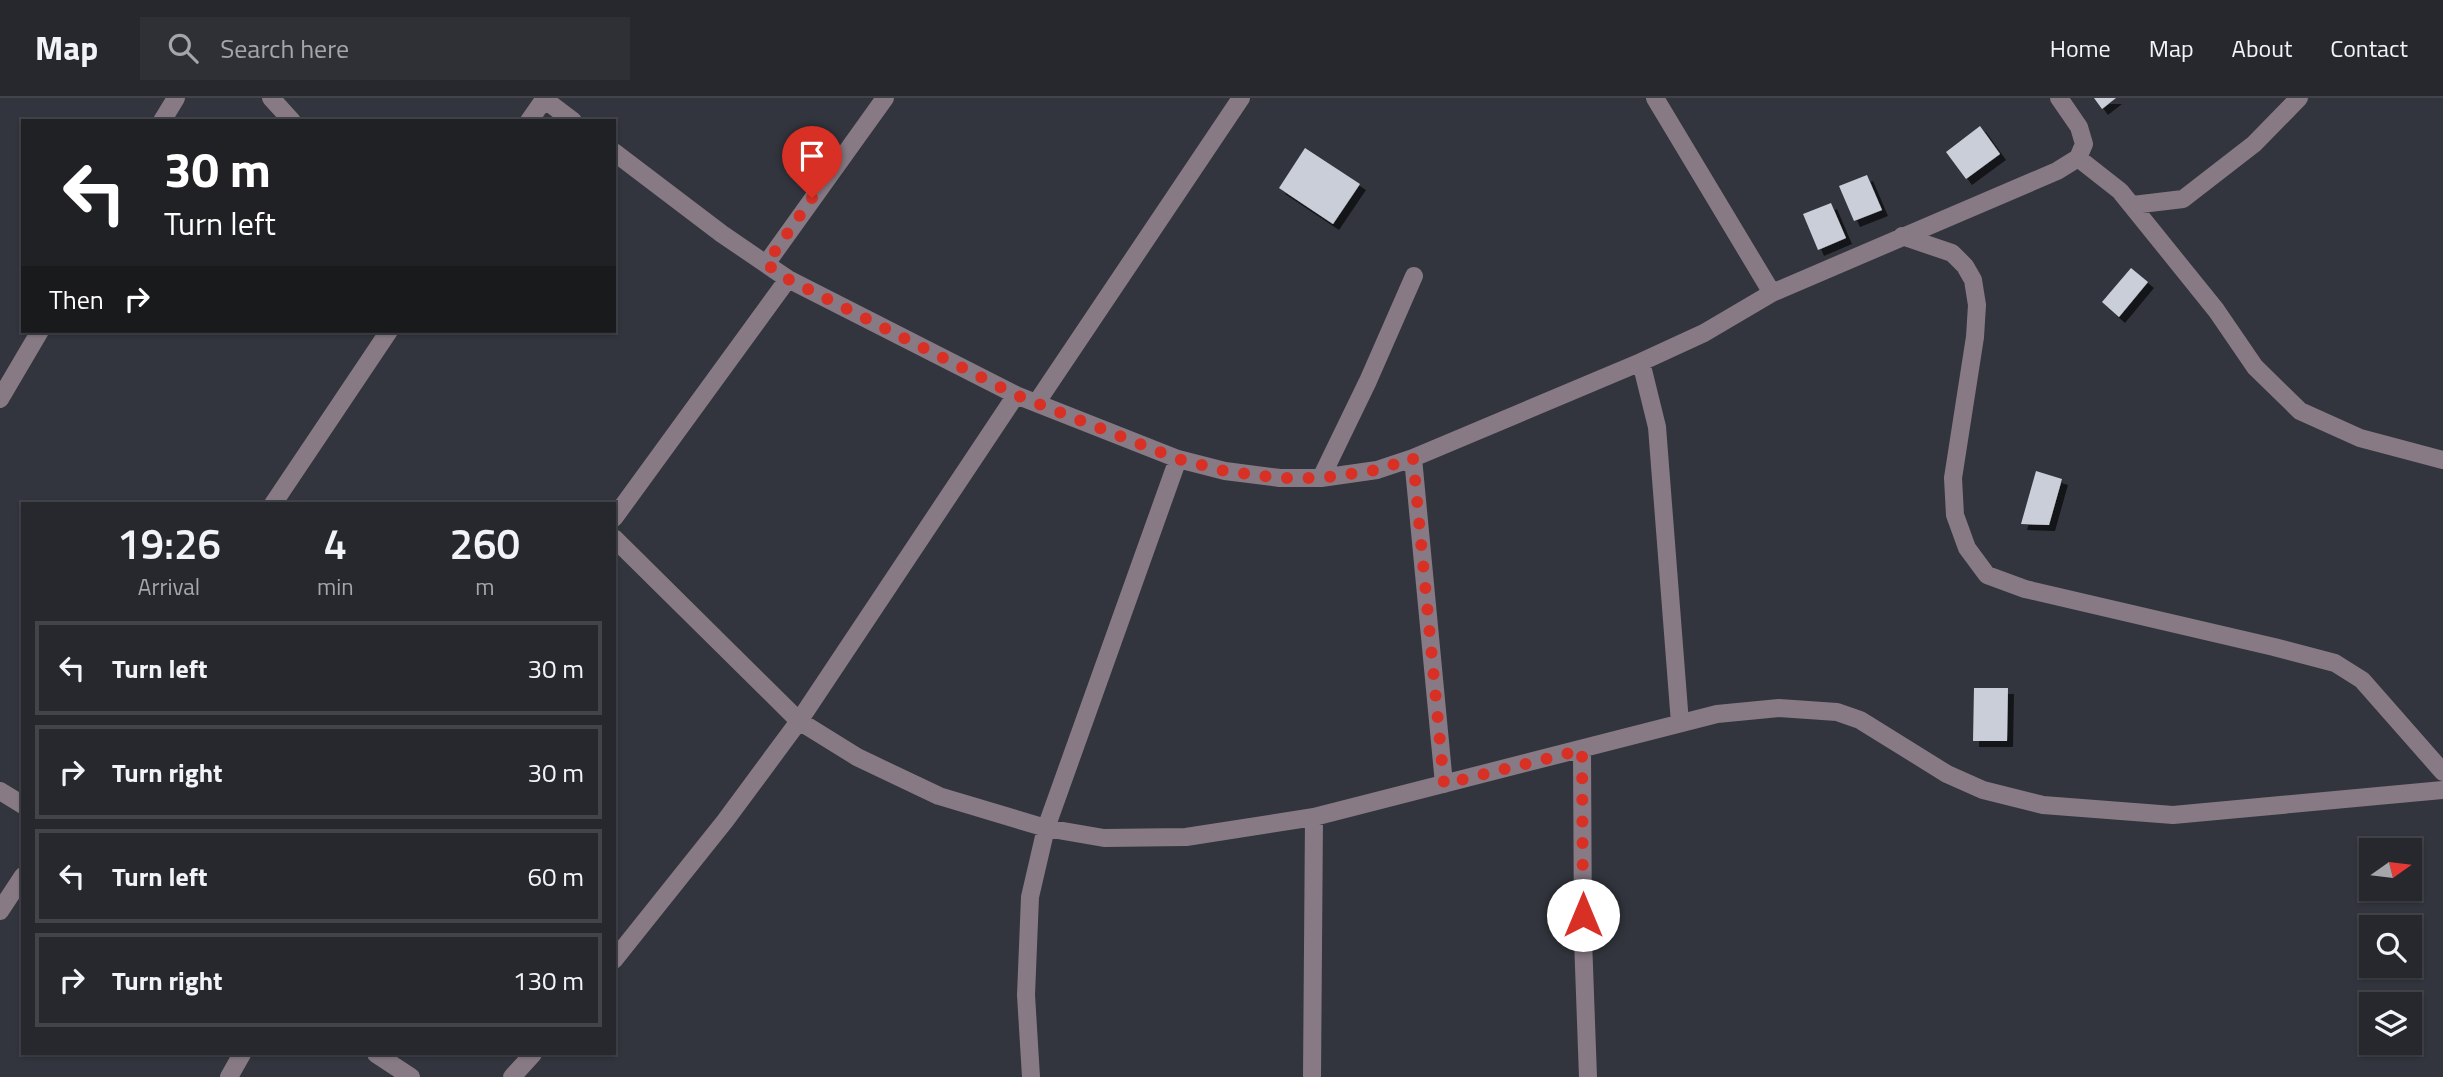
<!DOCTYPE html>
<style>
:root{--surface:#26282e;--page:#2e3036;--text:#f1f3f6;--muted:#a4a6aa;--line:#42444a}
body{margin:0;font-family:"Titillium Web",sans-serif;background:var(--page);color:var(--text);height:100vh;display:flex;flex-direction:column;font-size:26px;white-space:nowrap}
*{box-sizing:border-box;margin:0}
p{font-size:23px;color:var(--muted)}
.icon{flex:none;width:38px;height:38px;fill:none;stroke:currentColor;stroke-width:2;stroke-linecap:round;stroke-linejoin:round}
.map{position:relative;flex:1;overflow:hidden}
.sheet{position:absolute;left:21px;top:404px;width:595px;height:553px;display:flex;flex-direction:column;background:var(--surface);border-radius:0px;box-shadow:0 2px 5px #0004,0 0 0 2px var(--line)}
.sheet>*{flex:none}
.guide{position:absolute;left:21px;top:21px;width:595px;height:214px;border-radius:0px;box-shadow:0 2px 5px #0004,0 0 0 2px var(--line);background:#202124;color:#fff;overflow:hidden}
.needle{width:46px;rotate:76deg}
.tools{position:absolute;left:2359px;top:740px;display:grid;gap:14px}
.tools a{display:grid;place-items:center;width:63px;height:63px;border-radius:0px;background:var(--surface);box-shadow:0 2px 5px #0004,0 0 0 2px var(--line);font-size:35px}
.pin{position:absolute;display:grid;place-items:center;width:60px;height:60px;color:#fff;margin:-72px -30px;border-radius:50% 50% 50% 0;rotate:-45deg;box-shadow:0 0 7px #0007}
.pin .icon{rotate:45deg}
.me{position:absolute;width:77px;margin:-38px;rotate:0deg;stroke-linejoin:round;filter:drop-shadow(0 0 5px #0008)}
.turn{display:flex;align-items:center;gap:24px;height:147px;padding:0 28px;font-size:32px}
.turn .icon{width:91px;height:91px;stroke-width:2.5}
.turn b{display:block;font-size:49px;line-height:60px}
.then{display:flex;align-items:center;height:66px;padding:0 28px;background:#0003;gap:14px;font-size:26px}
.eta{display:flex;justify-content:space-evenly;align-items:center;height:119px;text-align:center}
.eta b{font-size:42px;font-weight:600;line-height:49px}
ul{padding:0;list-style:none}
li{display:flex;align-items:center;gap:21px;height:94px;margin:0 14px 10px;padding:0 14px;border:4px solid var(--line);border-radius:0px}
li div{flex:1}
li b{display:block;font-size:26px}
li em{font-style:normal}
header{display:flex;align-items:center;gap:42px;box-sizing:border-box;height:98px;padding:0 35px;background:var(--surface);border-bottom:2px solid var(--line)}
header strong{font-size:33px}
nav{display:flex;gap:38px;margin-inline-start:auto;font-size:24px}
.search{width:490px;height:63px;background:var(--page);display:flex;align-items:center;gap:18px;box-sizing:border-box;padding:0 24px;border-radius:0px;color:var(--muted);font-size:26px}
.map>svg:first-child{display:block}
.building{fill:#caced9;filter:url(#shadow)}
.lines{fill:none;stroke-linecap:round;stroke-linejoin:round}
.minor{stroke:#877a85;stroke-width:18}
.route{stroke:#d93025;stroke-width:12;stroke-dasharray:0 21.6}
</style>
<header>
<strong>Map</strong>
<div class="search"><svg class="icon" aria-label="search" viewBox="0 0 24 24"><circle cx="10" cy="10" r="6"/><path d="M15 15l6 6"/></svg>Search here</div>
<nav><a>Home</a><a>Map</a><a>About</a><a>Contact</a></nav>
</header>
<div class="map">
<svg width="2443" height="979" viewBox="0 0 2443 979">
<defs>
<filter id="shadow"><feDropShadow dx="6" dy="6" stdDeviation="0" flood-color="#0009"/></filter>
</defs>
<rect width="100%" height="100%" fill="#32353d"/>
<path class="building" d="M2094 0H2116L2102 11Z
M1980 28 2000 56 1966 81 1946 54Z
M1305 50 1360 86 1333 126 1279 90Z
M1867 77 1882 112 1854 123 1839 88Z
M1831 105 1846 140 1818 152 1803 116Z
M2131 170 2148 184 2119 219 2102 204Z
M2036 373 2062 381 2049 427 2021 426Z
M1974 590H2008L2007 643H1973Z"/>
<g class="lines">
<path class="minor" d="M271 0 292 23
M1655 0 1772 195
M544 1 573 23
M162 23 176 0
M529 23 545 0
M614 54 722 136 788 181 1016 297 1178 361 1225 373 1280 380H1321L1377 372 1413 360 1641 264 1704 235 1772 195 2057 73 2078 60 2084 46 2079 29 2059 0
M2078 60 2120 93 2216 212 2255 269 2300 313 2360 340 2443 362
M2133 107 2183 101 2254 46 2299 0
M1902 138 1952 155 1965 168 1973 182 1977 207 1975 239 1953 380 1955 417 1967 450 1987 477 2025 491 2274 549 2335 565 2362 582 2443 674
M766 166 885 0
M1641 264 1657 329 1680 625
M0 301 40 233
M1037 304 1241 0
M1413 360 1444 686
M1321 380 1368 283 1414 178
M273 406 389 233
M614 420 788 181
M614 440 799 623 857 659 939 698 1046 730 1104 740 1186 739 1314 719 1717 616 1779 610 1837 614 1860 622 1947 676 1983 692 2043 707 2173 717 2443 692
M1582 652 1583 841 1588 979
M0 693 23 707
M0 813 23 778
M614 862 725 723 799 623 1016 297
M376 956 411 979
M229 979 242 956
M512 979 533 956
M1031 979 1026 897 1030 799 1046 730 1178 361
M1312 979 1314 719"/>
</g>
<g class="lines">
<path class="route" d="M812 100 766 166 788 181 1016 297 1178 361 1225 373 1280 380H1321L1377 372 1413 360 1444 686 1582 652 1583 817"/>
</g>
</svg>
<div class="tools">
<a><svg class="needle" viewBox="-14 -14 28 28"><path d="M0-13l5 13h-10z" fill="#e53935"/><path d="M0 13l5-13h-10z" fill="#a4a6aa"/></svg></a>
<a><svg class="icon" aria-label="search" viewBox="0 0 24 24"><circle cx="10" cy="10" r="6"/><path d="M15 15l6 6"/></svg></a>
<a><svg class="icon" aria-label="layers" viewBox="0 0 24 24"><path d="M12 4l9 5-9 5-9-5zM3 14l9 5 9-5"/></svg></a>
</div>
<div class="pin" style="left:812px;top:100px;background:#d93025"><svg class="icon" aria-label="arrive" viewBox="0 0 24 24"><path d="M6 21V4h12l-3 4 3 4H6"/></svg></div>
<svg class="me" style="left:1583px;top:817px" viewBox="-20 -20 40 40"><circle r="19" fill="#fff"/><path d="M0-13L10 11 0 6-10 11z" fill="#d93025"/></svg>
<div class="guide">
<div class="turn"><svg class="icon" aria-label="left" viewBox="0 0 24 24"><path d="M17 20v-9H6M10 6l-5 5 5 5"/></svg><div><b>30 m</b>Turn left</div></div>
<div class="then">Then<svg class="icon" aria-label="right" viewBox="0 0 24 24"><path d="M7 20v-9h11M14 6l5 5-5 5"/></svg></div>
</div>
<section class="sheet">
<div class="eta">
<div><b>19:26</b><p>Arrival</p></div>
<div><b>4</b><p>min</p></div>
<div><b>260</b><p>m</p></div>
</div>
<ul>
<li><svg class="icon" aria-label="left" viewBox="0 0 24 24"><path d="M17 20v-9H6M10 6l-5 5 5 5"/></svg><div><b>Turn left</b></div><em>30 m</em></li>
<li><svg class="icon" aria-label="right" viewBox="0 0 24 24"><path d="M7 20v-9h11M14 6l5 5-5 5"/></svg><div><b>Turn right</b></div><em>30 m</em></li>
<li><svg class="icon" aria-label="left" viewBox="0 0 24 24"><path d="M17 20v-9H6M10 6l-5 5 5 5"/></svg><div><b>Turn left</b></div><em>60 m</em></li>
<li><svg class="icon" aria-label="right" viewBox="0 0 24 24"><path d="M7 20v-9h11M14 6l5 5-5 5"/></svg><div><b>Turn right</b></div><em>130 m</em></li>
</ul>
</section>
</div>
